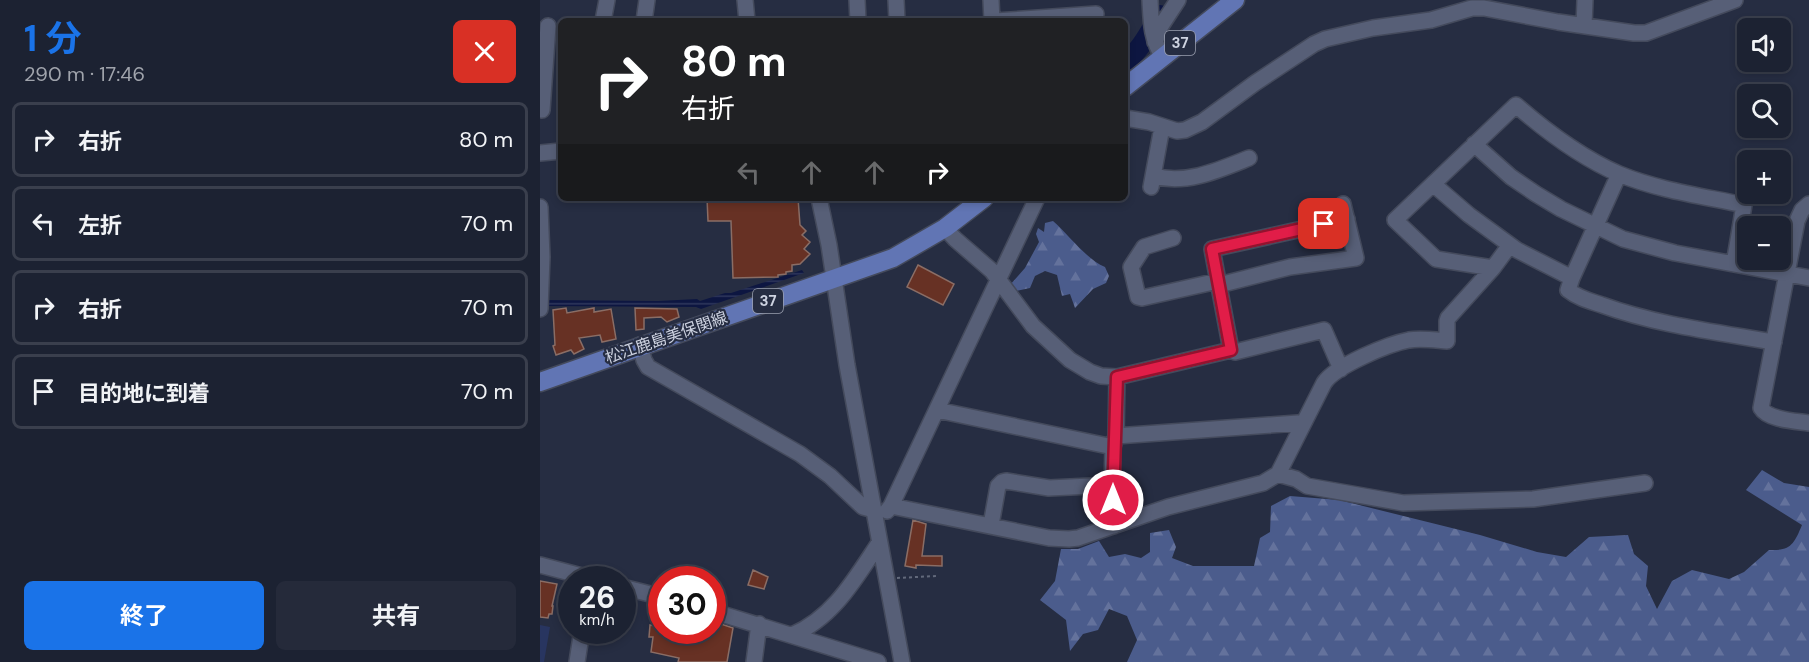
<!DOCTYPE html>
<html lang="ja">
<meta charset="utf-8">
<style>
:root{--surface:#1c2232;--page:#252a3a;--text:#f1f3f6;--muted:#a0a4ac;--line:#3a3f4d;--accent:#1a73e8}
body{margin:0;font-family:"DM Sans","Noto Sans JP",sans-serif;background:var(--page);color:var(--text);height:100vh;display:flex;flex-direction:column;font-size:22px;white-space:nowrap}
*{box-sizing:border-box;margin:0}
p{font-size:20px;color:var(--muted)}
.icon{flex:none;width:33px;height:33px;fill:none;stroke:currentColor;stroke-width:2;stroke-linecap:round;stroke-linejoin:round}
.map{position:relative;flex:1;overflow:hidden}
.panel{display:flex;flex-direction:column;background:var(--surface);width:540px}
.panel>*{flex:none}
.guide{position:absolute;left:18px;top:18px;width:570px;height:183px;border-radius:9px;box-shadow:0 3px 9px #0003,0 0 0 2px var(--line);background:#202124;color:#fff;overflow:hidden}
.buttons{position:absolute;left:1197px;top:18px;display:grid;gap:12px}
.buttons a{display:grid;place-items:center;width:54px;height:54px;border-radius:9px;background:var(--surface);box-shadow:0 3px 9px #0003,0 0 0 2px var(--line);font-size:30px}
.speed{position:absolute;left:18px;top:566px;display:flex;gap:12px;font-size:30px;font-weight:700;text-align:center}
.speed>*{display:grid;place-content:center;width:78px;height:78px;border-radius:50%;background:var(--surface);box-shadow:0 3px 9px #0003,0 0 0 2px var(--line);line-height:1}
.speed small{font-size:15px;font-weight:400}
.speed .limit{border:9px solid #d22;background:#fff;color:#111}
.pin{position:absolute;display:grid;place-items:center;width:51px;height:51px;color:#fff;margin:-26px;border-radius:12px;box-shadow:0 3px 9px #0006}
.me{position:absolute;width:66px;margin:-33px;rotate:0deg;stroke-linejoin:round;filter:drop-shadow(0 0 4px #0008)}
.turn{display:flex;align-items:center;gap:21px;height:126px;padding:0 24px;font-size:27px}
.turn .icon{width:78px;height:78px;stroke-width:2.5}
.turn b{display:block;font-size:42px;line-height:51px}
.lanes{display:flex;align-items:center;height:57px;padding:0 24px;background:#0003;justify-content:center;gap:30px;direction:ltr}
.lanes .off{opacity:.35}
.round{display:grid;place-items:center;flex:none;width:63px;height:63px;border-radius:9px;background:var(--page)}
.head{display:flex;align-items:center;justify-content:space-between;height:102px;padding:0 24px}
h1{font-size:36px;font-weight:700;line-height:45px;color:var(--accent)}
.button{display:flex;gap:12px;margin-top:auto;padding:12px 24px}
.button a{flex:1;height:69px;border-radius:9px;background:var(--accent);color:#fff;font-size:24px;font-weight:700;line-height:69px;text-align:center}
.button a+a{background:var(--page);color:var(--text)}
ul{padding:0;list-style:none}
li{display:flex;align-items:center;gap:18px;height:75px;margin:0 12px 9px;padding:0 12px;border:3px solid var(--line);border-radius:9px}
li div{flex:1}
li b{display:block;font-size:22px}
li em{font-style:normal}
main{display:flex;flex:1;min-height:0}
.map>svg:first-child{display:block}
.green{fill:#283560}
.forest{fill:url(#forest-firs)}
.water{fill:url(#water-rules)}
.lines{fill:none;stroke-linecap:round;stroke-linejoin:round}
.river{stroke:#0d1641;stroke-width:20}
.building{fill:#673124;stroke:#8a6d65;stroke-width:1.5}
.minor-casing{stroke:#444a5c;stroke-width:18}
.major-casing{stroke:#444a5c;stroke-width:21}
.path{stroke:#62697b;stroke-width:2;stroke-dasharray:3 3;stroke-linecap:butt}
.minor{stroke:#575f77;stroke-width:15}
.major{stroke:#6175b4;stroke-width:18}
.route-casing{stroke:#92132f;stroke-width:15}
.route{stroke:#e11d48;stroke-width:10}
.labels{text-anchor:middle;stroke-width:4.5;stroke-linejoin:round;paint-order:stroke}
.shield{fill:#262d42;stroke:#9ca1b1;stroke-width:1.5}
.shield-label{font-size:15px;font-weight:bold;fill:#ced3e1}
.street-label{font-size:16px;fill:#ced3e1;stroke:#262d42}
</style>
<main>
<section class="panel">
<div class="head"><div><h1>1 分</h1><p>290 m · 17:46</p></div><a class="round" style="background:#d93025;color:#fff"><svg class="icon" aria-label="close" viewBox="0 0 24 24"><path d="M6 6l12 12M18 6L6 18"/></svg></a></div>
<ul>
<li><svg class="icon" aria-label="right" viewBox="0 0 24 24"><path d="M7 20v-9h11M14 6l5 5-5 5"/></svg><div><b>右折</b></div><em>80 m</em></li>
<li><svg class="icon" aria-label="left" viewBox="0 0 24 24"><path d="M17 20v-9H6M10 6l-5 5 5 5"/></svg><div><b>左折</b></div><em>70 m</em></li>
<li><svg class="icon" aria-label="right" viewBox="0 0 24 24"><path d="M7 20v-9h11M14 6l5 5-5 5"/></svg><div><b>右折</b></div><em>70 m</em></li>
<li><svg class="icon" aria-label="arrive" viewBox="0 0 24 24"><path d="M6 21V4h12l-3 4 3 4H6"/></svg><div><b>目的地に到着</b></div><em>70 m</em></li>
</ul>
<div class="button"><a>終了</a><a>共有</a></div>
</section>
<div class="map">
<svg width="1269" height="662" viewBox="0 0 1269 662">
<defs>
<pattern id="forest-firs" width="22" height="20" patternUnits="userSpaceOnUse" patternTransform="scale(1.5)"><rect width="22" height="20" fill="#4b5c8c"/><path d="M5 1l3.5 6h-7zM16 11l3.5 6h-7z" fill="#64729c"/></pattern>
<pattern id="water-rules" width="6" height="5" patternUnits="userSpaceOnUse" patternTransform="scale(1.5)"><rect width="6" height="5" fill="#0d1641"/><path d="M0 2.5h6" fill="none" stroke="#2f375c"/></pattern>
</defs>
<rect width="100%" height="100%" fill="#262d42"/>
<path class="green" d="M0 625 10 627 4 662H0Z"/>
<path class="forest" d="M513 221C529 235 547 260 565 267L569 276 566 283 553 289 535 308 530 294 522 296 517 275 505 271 495 276 490 288 476 291 469 286 485 268 499 242 496 234 498 228 504 232 505 223Z
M1222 470 1244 483 1269 487V662H587L597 640 587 616 569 609 558 630 543 634 530 651 526 620 500 600 515 581 521 549H538L559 541 569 557 585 554 601 558 610 552V533L629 530 636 547 632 558 653 566H714L720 538 730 532 731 506 750 496 799 500 940 535 997 552 1026 557 1049 537 1088 535 1094 554 1108 566 1106 586 1117 609 1132 581 1152 570 1189 579 1204 572 1229 550C1251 551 1254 544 1262 525L1206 490Z"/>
<path class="water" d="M262 270 264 273 261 274 161 309 156 307 0 306V300L118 301 157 299 160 301 185 293H191Z"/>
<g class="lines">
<path class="river" d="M585 62C601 50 610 31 620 15"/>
</g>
<path class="building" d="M167 198H258L260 225 266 231 262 235 270 242 264 249 270 254 260 264 252 265V271L246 272V274L238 275V277L193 278 191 221H168Z
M378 265 414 284 403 305 367 287Z
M26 308 27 313 54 308V312L71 309 76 339 62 342 60 335 39 338 44 349 34 354 31 350 16 355 13 346 15 345 13 310Z
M95 308 137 309 139 317 127 322 121 317 104 318V329L96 330Z
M373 520 386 524 382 556H402V566L376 565V568L365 566Z
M213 570 228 577 224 589 208 585Z
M0 581 17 584 12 606H13L12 614H9L8 618 0 617Z
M172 621 193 628 187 662H138L139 658 111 652 113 637H109L110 625 122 628V630L143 635 144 630H172Z"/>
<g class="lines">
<defs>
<path id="minor" d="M205 0 207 21
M317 0 318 21
M356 0 357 21
M451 0 452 21
M610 0C611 20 611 40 623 57
M63 21 67 0
M104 21 107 0
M455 21 556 14
M1044 26 1045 0
M615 42 621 26 638 0
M2 110 8 26
M585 118 609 122 637 131 645 130 662 122 715 83 774 44 785 39 833 28 891 20 932 8H944L1018 22 1094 33H1106L1195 0
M934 144 971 177 996 194 1021 209 1083 239 1135 253 1269 278
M0 153 21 151
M1079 174 1032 278 1028 290C1038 298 1050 301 1062 305 1117 325 1176 332 1234 342
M614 176C646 185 679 170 709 158
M893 184 929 215 977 250 1032 278
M611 187 622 127
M279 198 289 245 307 365 362 662
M1269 204 1262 210 1257 221 1221 408C1228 420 1256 421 1269 423
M0 207 2 257 0 309
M405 228 415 239 452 271 493 326 530 360 550 372 561 376 577 377 691 350 678 281
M633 238 604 247 591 267 598 297 602 298 678 281 672 249 807 219
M953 268 970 245
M679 285 750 267 816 258 803 204
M100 345 104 360 108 367 260 454 290 476 323 507 334 510
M691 350 695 352 784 330 801 369
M397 410 573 447 572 485 574 526
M576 436 577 377
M573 447 576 436 758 423 762 426
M738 474 784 383C795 366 848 344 869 340 881 338 894 340 907 341V321L908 318 953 268 896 259 855 220 976 105C1007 132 1040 157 1079 174 1118 190 1162 196 1204 205L1194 264
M351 506 509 538 529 539 538 538 628 507 723 483 738 474 756 479 767 486 863 503 993 499 1105 483
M347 511 351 506 497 198
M451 525 458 486 462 482 466 481 509 488 572 485
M0 565 53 579
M82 587 122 597
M172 611 338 662
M252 635C293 618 315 579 339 543
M37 662 42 630
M214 662 219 624"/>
<path id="major" d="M585 87 695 0
M0 382 353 258 405 228 444 198"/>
</defs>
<use href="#minor" class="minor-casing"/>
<use href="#major" class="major-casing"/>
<path class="path" d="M357 578 396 576"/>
<use href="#minor" class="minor"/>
<use href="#major" class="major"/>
</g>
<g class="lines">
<defs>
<path id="route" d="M573 500 577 377 691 350 672 249 784 224"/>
</defs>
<use href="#route" class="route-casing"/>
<use href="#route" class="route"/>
</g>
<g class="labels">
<g class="shield">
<rect x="625" y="31" width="30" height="24" rx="4.5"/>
<rect x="213" y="289" width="30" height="24" rx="4.5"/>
</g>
<g class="shield-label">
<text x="640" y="48">37</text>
<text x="228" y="306">37</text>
</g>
<g class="street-label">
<text transform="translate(126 337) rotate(-19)" y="6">松江鹿島美保関線</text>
</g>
</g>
</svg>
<div class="buttons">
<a><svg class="icon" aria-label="sound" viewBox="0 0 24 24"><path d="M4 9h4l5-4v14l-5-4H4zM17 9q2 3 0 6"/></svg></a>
<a><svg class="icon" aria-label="search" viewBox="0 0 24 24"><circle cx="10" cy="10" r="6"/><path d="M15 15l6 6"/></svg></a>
<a>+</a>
<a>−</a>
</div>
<div class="speed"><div>26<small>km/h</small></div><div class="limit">30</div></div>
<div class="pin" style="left:784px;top:224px;background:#d93025"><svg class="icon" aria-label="arrive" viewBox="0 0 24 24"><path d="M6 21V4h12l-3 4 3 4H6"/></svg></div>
<svg class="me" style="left:573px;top:500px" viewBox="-20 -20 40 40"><circle r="17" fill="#e11d48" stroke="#fff" stroke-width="3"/><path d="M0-11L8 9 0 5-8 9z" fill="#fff"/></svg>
<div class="guide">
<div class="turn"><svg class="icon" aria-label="right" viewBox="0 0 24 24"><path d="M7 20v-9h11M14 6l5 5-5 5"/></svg><div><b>80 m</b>右折</div></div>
<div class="lanes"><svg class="icon off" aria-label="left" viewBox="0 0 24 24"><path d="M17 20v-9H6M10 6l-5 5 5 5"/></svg><svg class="icon off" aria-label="ahead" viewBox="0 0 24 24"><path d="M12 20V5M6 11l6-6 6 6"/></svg><svg class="icon off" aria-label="ahead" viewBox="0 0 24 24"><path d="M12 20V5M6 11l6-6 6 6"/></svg><svg class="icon" aria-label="right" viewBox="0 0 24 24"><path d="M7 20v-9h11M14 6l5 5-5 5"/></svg></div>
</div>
</div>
</main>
